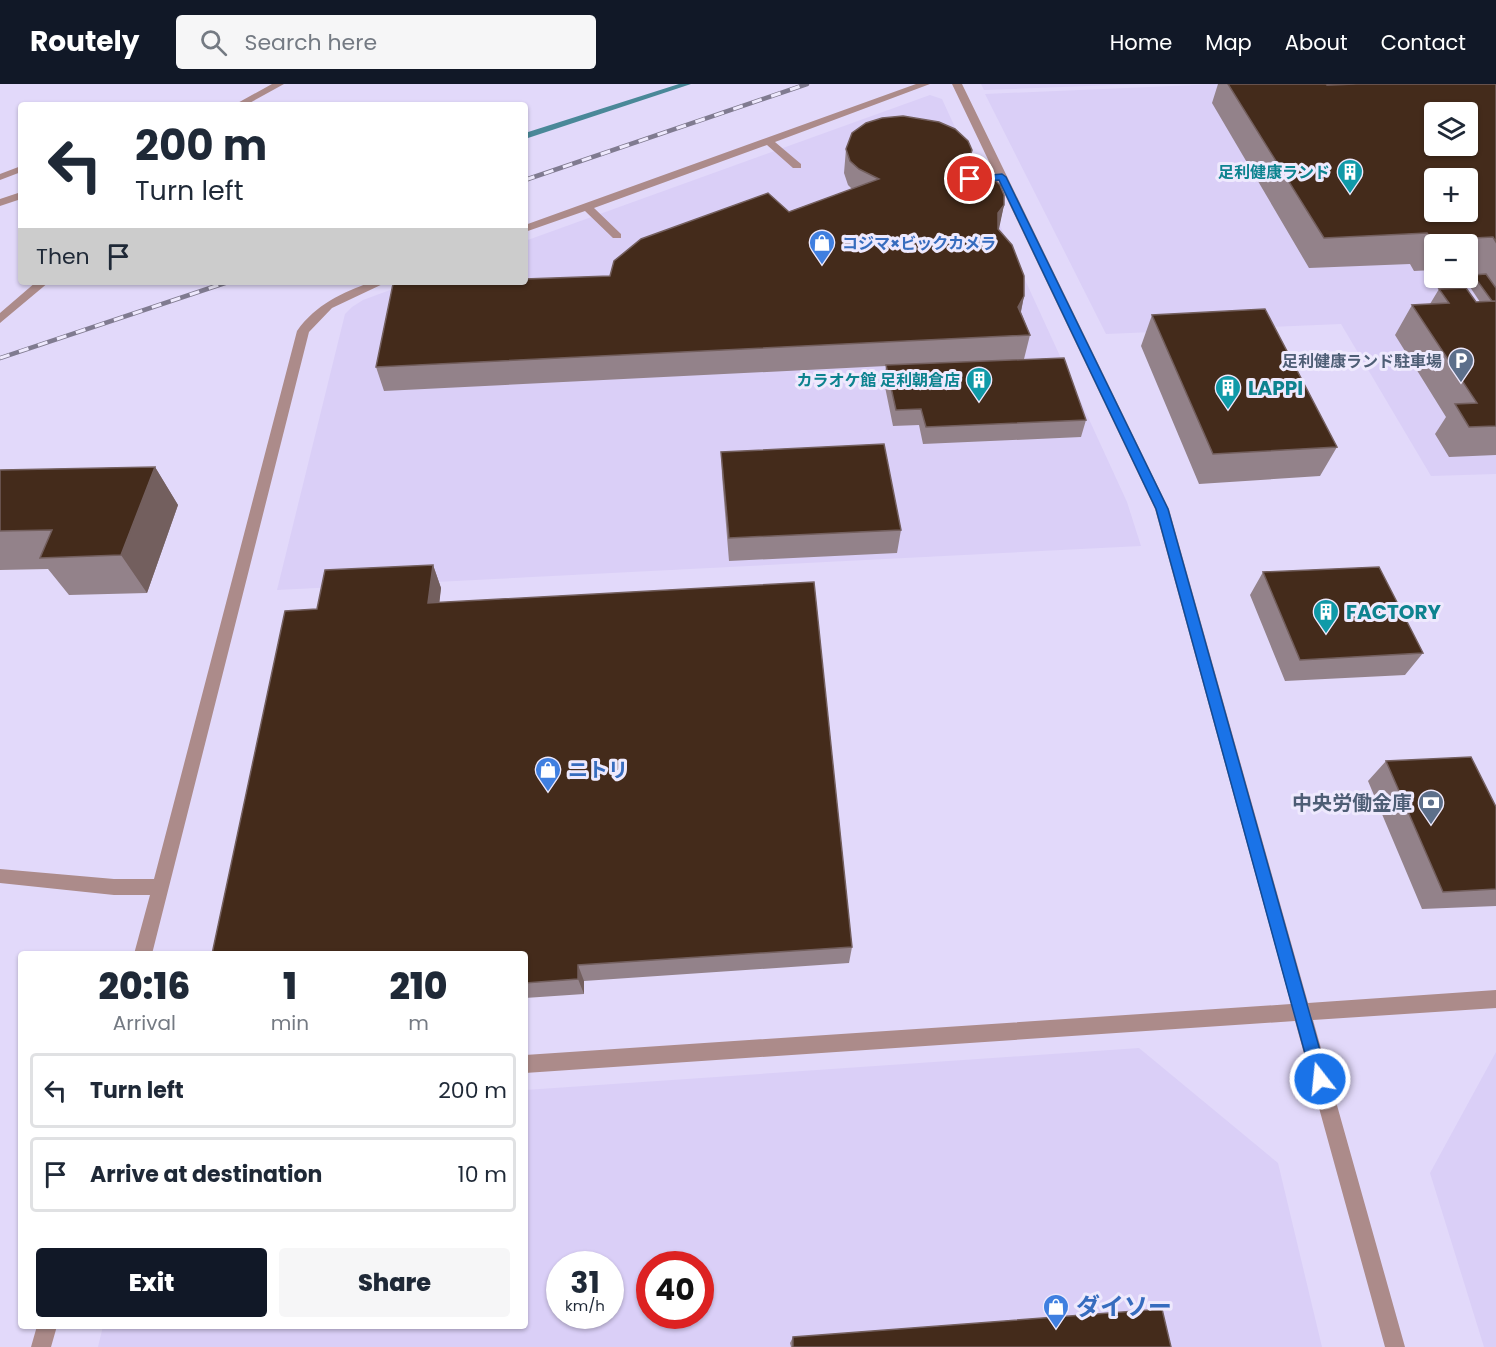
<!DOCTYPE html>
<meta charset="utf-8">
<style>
:root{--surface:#fff;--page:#f6f6f7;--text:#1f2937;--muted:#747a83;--line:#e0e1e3;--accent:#111827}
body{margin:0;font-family:Poppins,"Noto Sans JP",sans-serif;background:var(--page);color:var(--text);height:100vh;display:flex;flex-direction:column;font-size:22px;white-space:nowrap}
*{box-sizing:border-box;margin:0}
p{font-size:20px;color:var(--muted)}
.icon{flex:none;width:33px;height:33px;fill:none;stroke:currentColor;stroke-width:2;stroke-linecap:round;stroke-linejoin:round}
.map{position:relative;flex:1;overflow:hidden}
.drawer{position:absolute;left:18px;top:867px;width:510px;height:378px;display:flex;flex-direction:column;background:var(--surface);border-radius:6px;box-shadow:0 2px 4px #0004}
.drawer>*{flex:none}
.top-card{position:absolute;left:18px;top:18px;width:510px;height:183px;border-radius:6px;box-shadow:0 2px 4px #0004;background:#fff;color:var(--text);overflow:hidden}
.tools{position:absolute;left:1424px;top:18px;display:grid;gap:12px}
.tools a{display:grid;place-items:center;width:54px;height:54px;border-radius:6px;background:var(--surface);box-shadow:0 2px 4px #0004;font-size:30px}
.speed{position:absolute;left:546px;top:1167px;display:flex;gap:12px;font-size:30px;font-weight:700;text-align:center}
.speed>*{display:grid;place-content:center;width:78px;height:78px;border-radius:50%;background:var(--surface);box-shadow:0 2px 4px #0004;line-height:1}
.speed small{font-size:15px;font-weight:400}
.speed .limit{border:9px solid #d22;background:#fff;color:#111}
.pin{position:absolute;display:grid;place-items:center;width:51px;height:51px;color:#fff;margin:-26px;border:3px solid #fff;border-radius:50%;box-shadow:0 2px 6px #0007}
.me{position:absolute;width:66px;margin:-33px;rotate:344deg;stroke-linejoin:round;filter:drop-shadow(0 0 4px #0008)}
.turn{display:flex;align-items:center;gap:21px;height:126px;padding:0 18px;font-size:27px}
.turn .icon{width:78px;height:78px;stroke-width:2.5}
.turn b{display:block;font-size:42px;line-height:51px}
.then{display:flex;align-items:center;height:57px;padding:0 18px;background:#0003;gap:12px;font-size:22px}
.eta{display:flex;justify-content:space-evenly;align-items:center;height:102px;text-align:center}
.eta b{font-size:36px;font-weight:800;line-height:42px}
.primary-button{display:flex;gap:12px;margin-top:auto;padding:12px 18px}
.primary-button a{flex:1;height:69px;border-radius:6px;background:var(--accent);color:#fff;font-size:24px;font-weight:800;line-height:69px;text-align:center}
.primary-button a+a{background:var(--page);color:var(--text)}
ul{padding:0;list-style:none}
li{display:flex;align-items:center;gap:18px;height:75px;margin:0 12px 9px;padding:0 6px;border:3px solid var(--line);border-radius:6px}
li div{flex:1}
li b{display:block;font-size:22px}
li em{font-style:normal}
header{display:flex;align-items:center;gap:36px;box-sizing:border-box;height:84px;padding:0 30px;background:var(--accent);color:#fff}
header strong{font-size:28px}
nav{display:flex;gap:33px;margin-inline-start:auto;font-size:21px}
.search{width:420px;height:54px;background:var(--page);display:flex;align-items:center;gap:15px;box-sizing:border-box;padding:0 21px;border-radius:6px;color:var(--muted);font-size:22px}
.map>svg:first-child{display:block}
.built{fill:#dacff7;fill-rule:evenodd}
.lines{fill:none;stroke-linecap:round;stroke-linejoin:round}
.stream{fill:#4a8898;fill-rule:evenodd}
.minor{fill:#ac8b8a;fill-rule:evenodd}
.rail-casing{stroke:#807b90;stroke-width:4.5}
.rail{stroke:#eee9fd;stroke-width:3;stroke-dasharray:10;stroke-linecap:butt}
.wall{fill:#93828a}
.shaded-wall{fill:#735f5e}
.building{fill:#442b1b;stroke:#735f5e;stroke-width:1.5;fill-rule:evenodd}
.route{fill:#1a73e8;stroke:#114b97;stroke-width:1.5}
.labels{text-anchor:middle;stroke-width:6;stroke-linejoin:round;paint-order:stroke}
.far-culture-label{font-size:16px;font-weight:bold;fill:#0d838f;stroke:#eee9fd;text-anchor:end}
.far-shop-label{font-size:16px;font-weight:bold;fill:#366cbe;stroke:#eee9fd;text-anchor:start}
.far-service-label{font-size:16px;font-weight:bold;fill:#4e5e75;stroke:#eee9fd;text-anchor:end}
.culture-label{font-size:20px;font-weight:bold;fill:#0d838f;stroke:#eee9fd;text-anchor:start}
.shop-label{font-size:20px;font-weight:bold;fill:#366cbe;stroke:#eee9fd;text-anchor:start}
.service-label{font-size:20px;font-weight:bold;fill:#4e5e75;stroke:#eee9fd;text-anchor:end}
.near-shop-label{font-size:24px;font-weight:bold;fill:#366cbe;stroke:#eee9fd;text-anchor:start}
</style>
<header>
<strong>Routely</strong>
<div class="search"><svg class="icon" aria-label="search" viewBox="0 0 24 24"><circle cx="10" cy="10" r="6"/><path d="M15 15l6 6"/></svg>Search here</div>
<nav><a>Home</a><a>Map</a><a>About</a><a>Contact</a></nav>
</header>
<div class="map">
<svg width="1496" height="1263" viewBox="0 0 1496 1263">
<rect width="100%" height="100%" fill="#e2d9fa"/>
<path class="built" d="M981 0H1141L984 6Z
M1219 0H1496V390L1431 392 1341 240 1106 250 985 10ZM1434 28H1467V62H1434ZM1434 94H1467V128H1434ZM1434 160H1467V194H1434Z
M930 11 942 15 1127 418 1141 462 277 506 345 230 352 223 363 216 412 198H525V157Z
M1139 964 1278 1079 1322 1263H98L103 1242H525V1006ZM560 1180H610V1232H560ZM650 1180H700V1232H650Z
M1496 968V1263H1484L1430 1089Z"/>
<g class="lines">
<path class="stream" d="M679 0H691L525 55V49Z"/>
<path class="minor" d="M272 0H284L246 21H234Z
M916 0H930L775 58 801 80V84H793L767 61 594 124 621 150V154H613L585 127 525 148V141Z
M952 0H962L1169 425 1308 919 1496 906V924L1313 936 1405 1263H1385L1295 937 525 989V971L1291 920 1155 425Z
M21 82V88L0 96V90Z
M21 108V115L0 122V115Z
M36 198H49L0 239V229Z
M371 198H387L332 224 309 248 152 870H134L150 811H114L0 799V785L114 795H154L297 247C316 220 342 209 371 198Z
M37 1242H57L51 1263H31Z"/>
<defs>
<path id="rail" d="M525 96 807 0
M0 274 228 198"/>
</defs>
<use href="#rail" class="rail-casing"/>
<use href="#rail" class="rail"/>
</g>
<path class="wall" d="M1218 0H1496V371L1449 373 1435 350 1446 333 1395 251 1412 221 1430 220 1439 205 1476 218H1480L1468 200 1473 191H1479L1474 184H1467V160H1434V186L1414 187 1410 180 1309 184 1212 19Z
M846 65 969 81 1004 121 998 146 1024 212 1021 228 1030 251 1024 275 1086 336 1081 353 923 360 919 341 893 342 884 298 886 282 384 307 376 283 610 192 852 105 848 101 844 89Z
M1152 231 1337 363 1320 392 1199 400 1141 262Z
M721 368 901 446 897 469 729 477 722 392Z
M155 383 178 421 147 509 69 511 48 485 0 486V386Z
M433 481 441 504 439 518 852 863 849 879 584 897V910L525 914V870L317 525Z
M1263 488 1423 569 1405 591 1285 597 1250 511Z
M1386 677 1496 723V822L1422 825 1368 697Z
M793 1253 1171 1263H791L790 1259Z"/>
<path class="shaded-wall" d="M1004 121 999 145 994 154 998 129Z
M1024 212 1019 236 1018 223Z
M155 383 178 421 147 509 121 471Z
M433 481 441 504 437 541 428 519Z
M578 881 584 897V910L578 895Z"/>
<path class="building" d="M1228 0H1326L1327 1 1356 0H1496V158L1493 153 1432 156 1427 149 1324 154ZM1434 28H1467V62H1434ZM1434 94H1467V128H1434Z
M903 32 939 38 955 45 968 57 972 66 968 80 991 92 1000 101 1004 111V121L998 129V145L1012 161 1024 192V212L1018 223 1030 251 376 283 393 200 454 198H525V195L610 192 614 177 641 155 768 109 789 128 879 95 859 85 850 77 846 65 852 49 866 39 882 34Z
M1486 190 1496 204V217H1492L1473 191Z
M1466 204 1476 218 1496 217V342L1469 343 1455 320 1477 319 1412 221 1449 219 1439 205Z
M1265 225 1337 363 1213 370 1152 231Z
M1064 274 1086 336 926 343 921 325 896 326 886 281Z
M884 360 901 446 729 454 721 368Z
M155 383 121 471 40 474 52 446 0 447V386Z
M433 481 428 519 814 498 852 863 578 881V895L525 899V870H212L285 527 317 525 325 486Z
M1379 483 1423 569 1300 576 1263 488Z
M1471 673 1496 723V805L1443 808 1386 677Z
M1162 1225 1171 1263H793V1253Z"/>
<path class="route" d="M1002 90 1006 93 1168 425 1328 995 1326 1001 1320 1003 1314 1001 1312 995 1156 425 999 96 970 98 965 95 970 93Z"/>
<defs>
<symbol id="building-pin" viewBox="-11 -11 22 30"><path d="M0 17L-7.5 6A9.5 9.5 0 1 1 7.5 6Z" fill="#0f9aa8" stroke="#eee9fd"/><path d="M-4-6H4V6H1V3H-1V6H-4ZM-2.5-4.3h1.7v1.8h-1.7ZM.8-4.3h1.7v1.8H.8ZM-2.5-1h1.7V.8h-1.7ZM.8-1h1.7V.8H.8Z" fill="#fff"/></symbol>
<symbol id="shop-pin" viewBox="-11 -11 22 30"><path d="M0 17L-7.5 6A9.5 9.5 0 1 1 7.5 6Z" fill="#3f7fe0" stroke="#eee9fd"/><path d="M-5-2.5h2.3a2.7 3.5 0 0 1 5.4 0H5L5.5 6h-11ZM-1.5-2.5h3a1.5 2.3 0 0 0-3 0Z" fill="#fff"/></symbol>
<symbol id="parking-pin" viewBox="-11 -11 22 30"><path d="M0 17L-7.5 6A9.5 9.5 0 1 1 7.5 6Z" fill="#5c6f8a" stroke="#eee9fd"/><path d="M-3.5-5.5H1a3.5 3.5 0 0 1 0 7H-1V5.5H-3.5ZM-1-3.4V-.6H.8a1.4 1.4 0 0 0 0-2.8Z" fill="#fff"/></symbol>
<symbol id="bank-pin" viewBox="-11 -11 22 30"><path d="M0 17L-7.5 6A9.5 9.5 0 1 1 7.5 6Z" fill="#5c6f8a" stroke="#eee9fd"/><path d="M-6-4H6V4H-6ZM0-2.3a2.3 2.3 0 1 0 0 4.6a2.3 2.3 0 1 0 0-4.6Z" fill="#fff"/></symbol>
</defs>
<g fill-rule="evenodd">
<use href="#building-pin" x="1335" y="73" width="30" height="40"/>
<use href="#shop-pin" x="807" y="144" width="30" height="40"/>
<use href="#parking-pin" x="1446" y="262" width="30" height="40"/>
<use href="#building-pin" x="964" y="281" width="30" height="40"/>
<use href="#building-pin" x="1213" y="289" width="30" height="40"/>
<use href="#building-pin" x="1311" y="513" width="30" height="40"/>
<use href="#shop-pin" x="533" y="671" width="30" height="40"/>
<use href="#bank-pin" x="1416" y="704" width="30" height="40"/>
<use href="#shop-pin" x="1041" y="1208" width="30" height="40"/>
</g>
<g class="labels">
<g class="far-culture-label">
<text x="1330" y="94">足利健康ランド</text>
<text x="960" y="302">カラオケ館 足利朝倉店</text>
</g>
<g class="far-shop-label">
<text x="842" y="165">コジマ×ビックカメラ</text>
</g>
<g class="far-service-label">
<text x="1442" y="283">足利健康ランド駐車場</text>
</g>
<g class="culture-label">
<text x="1248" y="311">LAPPI</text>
<text x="1346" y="535">FACTORY</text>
</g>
<g class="shop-label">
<text x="568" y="693">ニトリ</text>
</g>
<g class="service-label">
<text x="1412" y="726">中央労働金庫</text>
</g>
<g class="near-shop-label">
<text x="1076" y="1231">ダイソー</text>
</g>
</g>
</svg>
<div class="tools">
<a><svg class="icon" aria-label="layers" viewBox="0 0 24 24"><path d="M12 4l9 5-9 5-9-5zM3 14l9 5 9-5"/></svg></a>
<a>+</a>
<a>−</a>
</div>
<div class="speed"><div>31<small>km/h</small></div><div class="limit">40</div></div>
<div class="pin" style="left:970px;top:95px;background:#d93025"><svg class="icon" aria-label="arrive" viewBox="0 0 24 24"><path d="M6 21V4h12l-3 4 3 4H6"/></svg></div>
<svg class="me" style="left:1320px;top:995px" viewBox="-20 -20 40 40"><circle r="17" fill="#1a73e8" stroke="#fff" stroke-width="3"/><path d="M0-11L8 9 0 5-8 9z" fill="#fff"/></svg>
<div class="top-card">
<div class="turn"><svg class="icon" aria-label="left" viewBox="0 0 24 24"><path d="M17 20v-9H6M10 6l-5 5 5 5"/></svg><div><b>200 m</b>Turn left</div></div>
<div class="then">Then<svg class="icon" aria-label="arrive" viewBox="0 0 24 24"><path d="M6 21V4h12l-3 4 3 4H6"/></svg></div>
</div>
<section class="drawer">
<div class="eta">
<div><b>20:16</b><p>Arrival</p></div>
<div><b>1</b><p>min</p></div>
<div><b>210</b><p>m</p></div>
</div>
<ul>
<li><svg class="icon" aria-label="left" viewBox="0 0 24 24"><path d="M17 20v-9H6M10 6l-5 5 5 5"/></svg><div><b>Turn left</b></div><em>200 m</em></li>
<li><svg class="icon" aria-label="arrive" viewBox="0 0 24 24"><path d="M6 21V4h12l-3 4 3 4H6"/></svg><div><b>Arrive at destination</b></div><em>10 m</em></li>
</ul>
<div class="primary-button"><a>Exit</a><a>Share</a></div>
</section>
</div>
